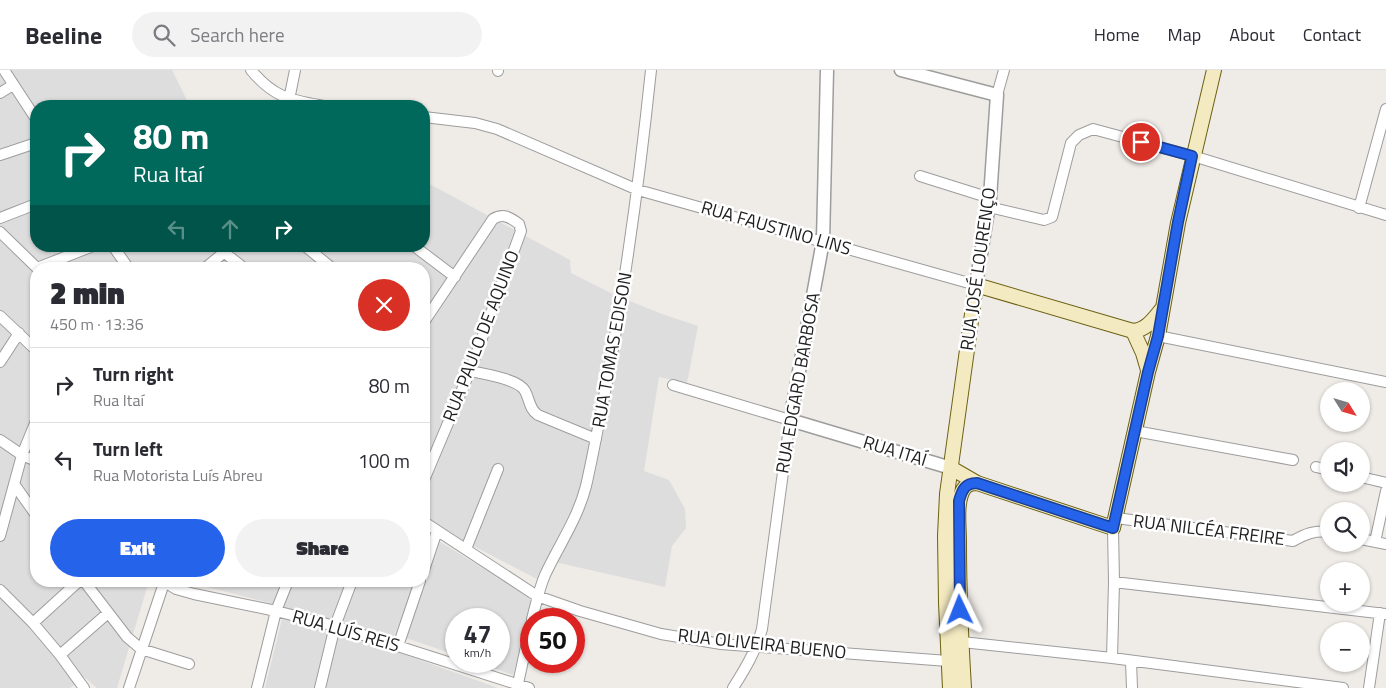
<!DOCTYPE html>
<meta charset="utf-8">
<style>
:root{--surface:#fff;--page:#f2f2f3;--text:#2b2b33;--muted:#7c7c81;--line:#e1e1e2;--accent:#2563eb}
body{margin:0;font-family:"Titillium Web",sans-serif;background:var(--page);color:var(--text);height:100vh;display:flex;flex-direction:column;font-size:19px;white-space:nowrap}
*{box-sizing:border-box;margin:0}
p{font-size:16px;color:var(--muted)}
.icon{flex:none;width:28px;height:28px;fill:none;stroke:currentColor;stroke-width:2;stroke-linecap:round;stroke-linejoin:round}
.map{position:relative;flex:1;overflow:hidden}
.panel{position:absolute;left:30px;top:192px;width:400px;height:325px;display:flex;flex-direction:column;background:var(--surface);border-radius:20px;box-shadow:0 1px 4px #0004}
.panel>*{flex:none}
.hud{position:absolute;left:30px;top:30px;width:400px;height:152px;border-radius:20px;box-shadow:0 1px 4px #0004;background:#00695c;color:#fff;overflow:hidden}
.needle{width:32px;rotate:127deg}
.tools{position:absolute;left:1320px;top:312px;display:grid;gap:10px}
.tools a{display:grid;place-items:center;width:50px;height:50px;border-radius:50%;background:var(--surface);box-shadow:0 1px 4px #0004;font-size:25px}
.speed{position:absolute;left:445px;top:538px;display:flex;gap:10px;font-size:25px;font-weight:700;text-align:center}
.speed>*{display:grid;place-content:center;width:65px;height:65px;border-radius:50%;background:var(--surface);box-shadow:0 1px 4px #0004;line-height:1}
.speed small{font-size:12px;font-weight:400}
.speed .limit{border:8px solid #d22;background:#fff;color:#111}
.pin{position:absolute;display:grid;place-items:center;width:42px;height:42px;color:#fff;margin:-21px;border:2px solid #fff;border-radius:50%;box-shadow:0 1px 5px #0007}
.me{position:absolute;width:55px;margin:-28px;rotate:358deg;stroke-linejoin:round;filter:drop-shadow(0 0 4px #0008)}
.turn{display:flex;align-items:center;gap:18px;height:105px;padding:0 20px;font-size:22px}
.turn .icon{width:65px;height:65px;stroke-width:2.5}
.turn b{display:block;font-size:35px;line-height:42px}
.lanes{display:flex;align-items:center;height:48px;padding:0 20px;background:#0003;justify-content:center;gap:25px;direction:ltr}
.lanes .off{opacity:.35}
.round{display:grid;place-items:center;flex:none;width:52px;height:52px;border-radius:26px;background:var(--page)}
.overview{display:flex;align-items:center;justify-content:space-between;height:85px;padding:0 20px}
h1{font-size:30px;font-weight:800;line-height:38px}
.primary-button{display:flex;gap:10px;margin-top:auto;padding:10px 20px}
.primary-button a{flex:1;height:58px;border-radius:30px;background:var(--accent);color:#fff;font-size:20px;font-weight:800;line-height:58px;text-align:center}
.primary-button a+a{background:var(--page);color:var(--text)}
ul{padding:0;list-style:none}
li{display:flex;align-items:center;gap:15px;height:75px;padding:0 20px;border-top:1px solid var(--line)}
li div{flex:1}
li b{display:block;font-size:19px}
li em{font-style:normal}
header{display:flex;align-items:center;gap:30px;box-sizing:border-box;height:70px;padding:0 25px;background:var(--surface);border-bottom:1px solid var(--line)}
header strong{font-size:24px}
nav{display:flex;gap:28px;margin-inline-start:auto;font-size:18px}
.search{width:350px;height:45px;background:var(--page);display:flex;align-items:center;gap:12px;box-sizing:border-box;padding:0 18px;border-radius:28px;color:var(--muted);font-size:19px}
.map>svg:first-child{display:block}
.residential{fill:#dedddd}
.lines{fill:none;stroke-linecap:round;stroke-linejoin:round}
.minor-casing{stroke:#9d9d9d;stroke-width:12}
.tertiary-casing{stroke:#9d9d9d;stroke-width:15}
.secondary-casing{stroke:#6c6111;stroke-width:16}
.minor{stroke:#fff;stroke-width:10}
.tertiary{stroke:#fff;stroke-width:12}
.secondary{stroke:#f3eac1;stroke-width:14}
.route-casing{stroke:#184099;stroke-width:12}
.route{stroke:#2563eb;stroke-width:9}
.labels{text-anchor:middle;stroke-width:5;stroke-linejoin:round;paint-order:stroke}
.street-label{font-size:18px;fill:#202020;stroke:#fff}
</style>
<header>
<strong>Beeline</strong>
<div class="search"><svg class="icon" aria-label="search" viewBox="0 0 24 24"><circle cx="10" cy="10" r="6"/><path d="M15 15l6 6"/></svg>Search here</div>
<nav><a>Home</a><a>Map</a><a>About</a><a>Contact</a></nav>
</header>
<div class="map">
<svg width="1386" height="618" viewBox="0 0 1386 618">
<rect width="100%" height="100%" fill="#efebe7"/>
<path class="residential" d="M0 0H172L190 36H36V176H424V111L570 190 571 203 615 225 662 244 698 256 687 313 659 307 644 401 669 410 685 439 686 458 672 476 665 517 546 490 537 509 437 457 424 490V199H36V511H149L117 618H97L84 607 70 618H0Z
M440 472 529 526 533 535 513 605 474 591H499V549H456V585L406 568Z
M184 511H416L389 579 498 618H265L285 537Z"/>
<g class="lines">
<defs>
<path id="minor" d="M4 0 36 49
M251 0C274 28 291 30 324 36
M498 1V0
M0 23 13 15
M997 25 1004 0
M288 35 295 0
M424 47 475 53 497 59 638 120 976 215
M0 85 36 73
M920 106 990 128
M989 137 1044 150 1052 147 1071 73 1079 65 1093 59 1193 86 1386 145
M1359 138 1386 39
M0 148 36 134
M0 162 38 199
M113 176 129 199
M305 176 333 199
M414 176 455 207
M225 183 245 199
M37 198 93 176
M204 199 232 176
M0 246 36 280
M424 252 493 149C503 143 510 147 519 154L521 161 470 301 424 410
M1158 266 1386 312
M0 292 19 263
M470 301C484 304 519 309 525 321 530 330 529 339 538 345L596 369
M673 315 790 350 762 559C756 581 745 599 733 618
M1135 361 1293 390
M0 370 22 385 36 391
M1316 397 1329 400
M1361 407 1386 413
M14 414 36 445
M1116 448 1293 471C1305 464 1315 460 1329 462
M424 452 537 526 580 541 661 564 721 574 948 591
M0 466 22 385 36 351
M1361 469 1386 474
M1375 472 1386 421
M466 479 498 399
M424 500 437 461
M84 511 127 567 141 579 189 594
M163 511 176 519 194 524 276 541 335 556 529 618
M1114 512 1386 544
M0 520 33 553 60 585 84 618
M532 549C536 534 539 519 545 505 559 475 578 448 586 416 594 381 600 346 607 312 626 208 640 105 651 0
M33 553 79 511
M962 572 1112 588 1343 618
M398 576 420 511
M60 585 108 543
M1112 588 1114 512 1113 458
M1131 591 1132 618
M129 618 164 513
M257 618 276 541 288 511
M320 618 335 556 352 511
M517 618 531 554
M1369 618 1380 543"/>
<path id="tertiary" d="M827 0 823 171 790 350 951 398
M901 0 997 25 990 128 976 215"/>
<path id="secondary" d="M1133 261 1143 283 1148 300
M951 398 977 413 1113 458 1148 302 1158 266 1178 153 1214 0
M950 618 946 533 945 466 947 424 976 215 1133 261C1146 260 1153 250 1161 240
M964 618C961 569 959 521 959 472 959 456 956 436 962 422 965 415 970 413 977 413"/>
</defs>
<use href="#minor" class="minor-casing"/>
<use href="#tertiary" class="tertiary-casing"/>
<use href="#secondary" class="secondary-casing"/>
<use href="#minor" class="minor"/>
<use href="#tertiary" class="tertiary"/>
<use href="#secondary" class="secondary"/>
</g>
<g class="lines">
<defs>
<path id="route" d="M960 540 959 431C962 420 965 413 977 413L1113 458 1148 302 1158 266 1178 152 1192 86 1141 72"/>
</defs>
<use href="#route" class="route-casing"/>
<use href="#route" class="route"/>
</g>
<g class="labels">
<g class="street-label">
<text transform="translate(776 158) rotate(16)" y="6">RUA FAUSTINO LINS</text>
<text transform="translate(978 199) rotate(-82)" y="6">RUA JOSÉ LOURENÇO</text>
<text transform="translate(481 266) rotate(-69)" y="6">RUA PAULO DE AQUINO</text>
<text transform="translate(612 280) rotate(-80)" y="6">RUA TOMAS EDISON</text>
<text transform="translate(798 313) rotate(-80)" y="6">RUA EDGARD BARBOSA</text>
<text transform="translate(895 381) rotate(17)" y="6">RUA ITAÍ</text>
<text transform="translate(1209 460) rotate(7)" y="6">RUA NILCÉA FREIRE</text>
<text transform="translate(346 561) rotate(16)" y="6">RUA LUÍS REIS</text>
<text transform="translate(762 574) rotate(6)" y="6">RUA OLIVEIRA BUENO</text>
</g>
</g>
</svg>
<div class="tools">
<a><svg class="needle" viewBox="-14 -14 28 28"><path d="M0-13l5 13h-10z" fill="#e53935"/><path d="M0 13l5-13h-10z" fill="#7c7c81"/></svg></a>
<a><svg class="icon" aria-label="sound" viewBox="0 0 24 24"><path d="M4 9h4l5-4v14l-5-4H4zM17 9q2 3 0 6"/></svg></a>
<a><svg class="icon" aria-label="search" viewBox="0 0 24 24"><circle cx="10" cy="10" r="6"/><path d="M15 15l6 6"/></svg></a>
<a>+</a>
<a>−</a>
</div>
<div class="speed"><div>47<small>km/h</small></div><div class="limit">50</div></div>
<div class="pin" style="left:1141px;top:72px;background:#d93025"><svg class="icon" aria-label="arrive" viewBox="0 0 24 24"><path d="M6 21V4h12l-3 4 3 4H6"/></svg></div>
<svg class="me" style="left:960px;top:540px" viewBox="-20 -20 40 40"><path d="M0-17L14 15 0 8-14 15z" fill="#2563eb" stroke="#fff" stroke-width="4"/></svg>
<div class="hud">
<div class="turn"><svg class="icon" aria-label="right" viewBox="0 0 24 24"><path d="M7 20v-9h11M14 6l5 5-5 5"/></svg><div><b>80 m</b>Rua Itaí</div></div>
<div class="lanes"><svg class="icon off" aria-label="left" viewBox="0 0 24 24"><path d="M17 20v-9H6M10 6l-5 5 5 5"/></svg><svg class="icon off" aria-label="ahead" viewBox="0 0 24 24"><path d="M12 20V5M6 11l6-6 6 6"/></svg><svg class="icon" aria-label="right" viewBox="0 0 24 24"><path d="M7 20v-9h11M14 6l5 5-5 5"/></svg></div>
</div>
<section class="panel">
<div class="overview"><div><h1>2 min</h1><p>450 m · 13:36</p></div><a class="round" style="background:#d93025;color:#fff"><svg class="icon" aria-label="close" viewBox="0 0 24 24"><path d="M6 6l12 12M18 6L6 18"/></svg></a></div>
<ul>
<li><svg class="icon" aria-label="right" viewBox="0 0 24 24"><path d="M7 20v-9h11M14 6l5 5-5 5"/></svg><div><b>Turn right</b><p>Rua Itaí</p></div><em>80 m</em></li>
<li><svg class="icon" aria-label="left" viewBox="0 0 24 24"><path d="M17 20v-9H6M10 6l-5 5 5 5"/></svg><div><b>Turn left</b><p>Rua Motorista Luís Abreu</p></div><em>100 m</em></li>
</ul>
<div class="primary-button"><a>Exit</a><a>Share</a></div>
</section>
</div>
